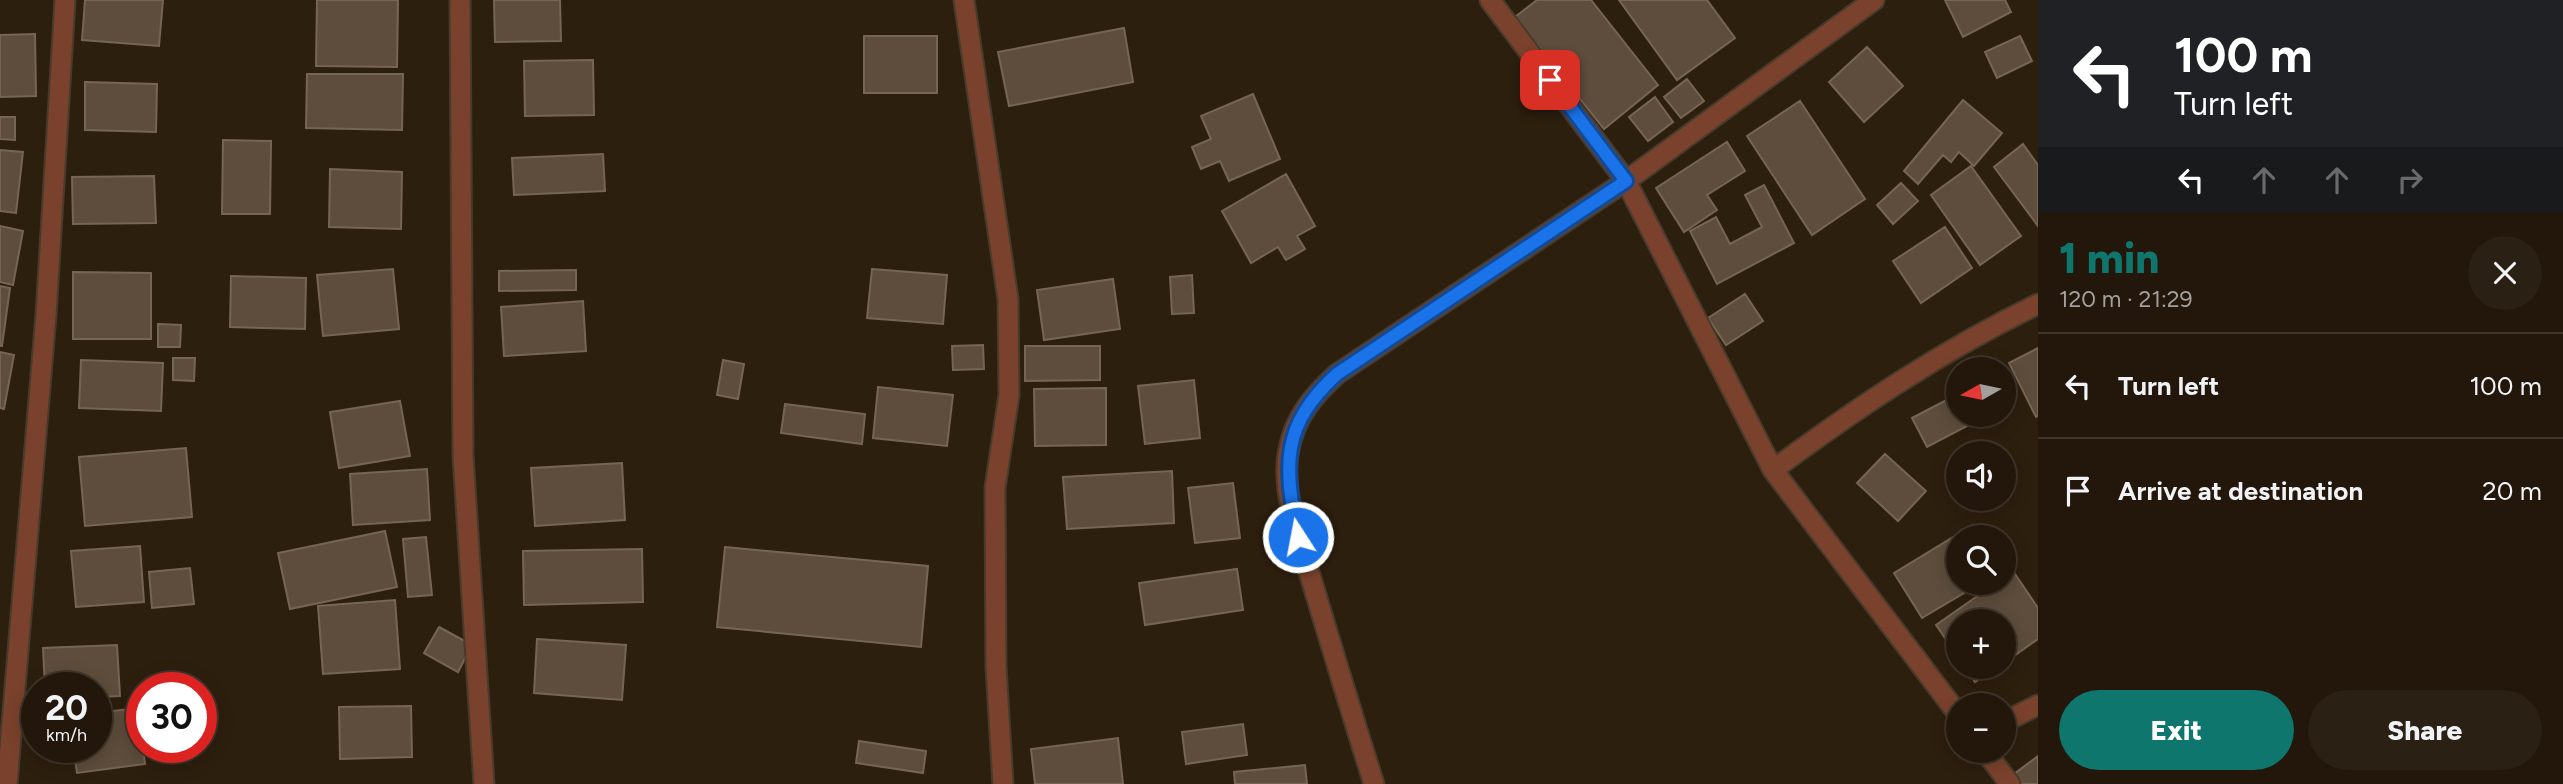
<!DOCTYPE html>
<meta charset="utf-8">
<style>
:root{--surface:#22170a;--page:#2a2013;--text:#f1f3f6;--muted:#a29f9c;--line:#3f362b;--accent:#0f766e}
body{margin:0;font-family:Figtree,sans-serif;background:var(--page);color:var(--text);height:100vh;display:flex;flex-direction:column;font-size:26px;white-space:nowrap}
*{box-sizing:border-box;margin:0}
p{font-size:23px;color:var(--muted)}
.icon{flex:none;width:38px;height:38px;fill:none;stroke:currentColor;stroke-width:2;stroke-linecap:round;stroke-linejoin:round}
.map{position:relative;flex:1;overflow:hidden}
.sheet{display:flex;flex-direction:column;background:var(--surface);width:525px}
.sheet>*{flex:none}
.banner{background:#202124;color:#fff;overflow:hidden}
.needle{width:46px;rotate:261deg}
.fabs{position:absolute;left:1946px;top:357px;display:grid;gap:14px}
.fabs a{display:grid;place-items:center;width:70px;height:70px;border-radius:50%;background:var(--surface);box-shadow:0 4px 18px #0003,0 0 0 2px var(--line);font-size:35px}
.speed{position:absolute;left:21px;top:672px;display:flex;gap:14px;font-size:35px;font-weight:700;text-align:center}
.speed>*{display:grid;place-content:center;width:91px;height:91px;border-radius:50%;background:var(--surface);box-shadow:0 4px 18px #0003,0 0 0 2px var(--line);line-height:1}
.speed small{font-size:18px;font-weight:400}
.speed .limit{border:10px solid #d22;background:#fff;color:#111}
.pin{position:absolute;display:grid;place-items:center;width:60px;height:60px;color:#fff;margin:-30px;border-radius:14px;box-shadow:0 4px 10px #0006}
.me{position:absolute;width:77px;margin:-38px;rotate:349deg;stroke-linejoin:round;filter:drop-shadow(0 0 5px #0008)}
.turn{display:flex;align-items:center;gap:24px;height:147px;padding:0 21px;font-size:32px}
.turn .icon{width:91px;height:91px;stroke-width:2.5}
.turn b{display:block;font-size:49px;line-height:60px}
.lanes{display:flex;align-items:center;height:66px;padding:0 21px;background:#0003;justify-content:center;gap:35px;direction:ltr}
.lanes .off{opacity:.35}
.round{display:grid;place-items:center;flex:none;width:74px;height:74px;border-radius:37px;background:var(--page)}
.headline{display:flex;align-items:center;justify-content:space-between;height:119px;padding:0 21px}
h1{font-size:42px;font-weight:800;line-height:52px;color:var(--accent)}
.action{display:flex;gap:14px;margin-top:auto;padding:14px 21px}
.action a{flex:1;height:80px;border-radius:42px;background:var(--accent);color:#fff;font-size:28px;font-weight:800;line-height:80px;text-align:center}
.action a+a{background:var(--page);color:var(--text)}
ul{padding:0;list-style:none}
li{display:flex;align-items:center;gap:21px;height:105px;padding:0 21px;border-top:2px solid var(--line)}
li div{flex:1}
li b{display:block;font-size:26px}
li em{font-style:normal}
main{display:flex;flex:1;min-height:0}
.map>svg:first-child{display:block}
.building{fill:#5e4d3c;stroke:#776553;stroke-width:2}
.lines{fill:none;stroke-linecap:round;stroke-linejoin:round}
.minor-casing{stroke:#493b2b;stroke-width:23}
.minor{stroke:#7a422c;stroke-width:19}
.route-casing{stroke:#114b97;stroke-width:18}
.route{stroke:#1a73e8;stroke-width:12}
</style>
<main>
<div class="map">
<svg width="2038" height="784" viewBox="0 0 2038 784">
<rect width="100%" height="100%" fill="#2d1f0e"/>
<path class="building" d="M85 0H163L159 46 82 40Z
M317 0H398L397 67 316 66Z
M494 0H560L561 41 495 42Z
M1537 0H1591L1658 85 1604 129 1515 17Z
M1619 0H1707L1735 38 1677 80Z
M1945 0H2005L2011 12 1963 37Z
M1124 28 1133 82 1009 106 998 52Z
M35 34 36 96 0 97V35Z
M864 36H937V93H864Z
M2020 36 2032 61 1997 78 1985 52Z
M1867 47 1903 86 1864 122 1829 82Z
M593 60 594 115 525 116 524 61Z
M307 74H403L402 130 306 128Z
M1687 79 1704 101 1681 118 1664 97Z
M85 82 157 84 156 132 85 130Z
M1253 94 1280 159 1229 181 1220 161 1201 169 1192 147 1211 139 1201 116Z
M1655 97 1673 122 1648 141 1629 117Z
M1963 100 2002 133 1974 166 1959 152 1951 162 1943 155 1918 184 1904 171Z
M1800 101 1865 199 1812 235 1747 136Z
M0 117H15V140L0 139Z
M223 140 271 141 270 214H222Z
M1727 142 1745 171 1707 195 1717 210 1684 232 1656 188Z
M2023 144 2038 165V226L1994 167Z
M0 150 23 152 16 213 0 211Z
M603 154 605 191 514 195 512 158Z
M1971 166 2021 236 1980 265 1931 195Z
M330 169 402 172 401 229 329 227Z
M1286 174 1315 226 1297 236 1305 249 1286 260 1278 247 1251 263 1222 211Z
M154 176 156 223 73 224 72 177Z
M1901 183 1918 201 1893 224 1877 205Z
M1764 185 1794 243 1717 284 1690 231 1716 217 1730 244 1762 227 1745 195Z
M0 226 23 231 13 285 0 282Z
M1945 227 1972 268 1921 303 1893 261Z
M393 269 399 329 323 336 317 275Z
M872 269 947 275 943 324 867 318Z
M576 270V290L499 291V271Z
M73 272 151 273V339H73Z
M1192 275 1194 313 1172 314 1170 277Z
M231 276 306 278 305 329 230 327Z
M1113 279 1120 329 1044 340 1037 290Z
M0 286 10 288 2 346H0Z
M1745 294 1763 321 1726 345 1708 318Z
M583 301 586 351 504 356 501 307Z
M158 324 181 325 180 347H158Z
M983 345 984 369 953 370 952 346Z
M1025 346H1100V380L1025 381Z
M2038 348V416L2036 417 2009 363Z
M0 352 14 355 4 409 0 408Z
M173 358H195L194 381 173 380Z
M81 360 163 363 161 411 79 408Z
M723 360 744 364 738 399 717 395Z
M1194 380 1200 438 1145 444 1138 386Z
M878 387 953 395 947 446 873 438Z
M1106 388V445L1035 446 1034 389Z
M1958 394V415H1988L1927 447 1912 418Z
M400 401 410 456 339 468 330 412Z
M785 404 865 414 862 444 781 433Z
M186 448 192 517 85 526 79 457Z
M1885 454 1926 491 1898 521 1857 483Z
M622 463 625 520 535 526 531 468Z
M427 469 430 520 353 525 350 474Z
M1172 471 1174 523 1067 529 1063 477Z
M1233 483 1240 538 1195 543 1188 488Z
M1973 525 1980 537H1958V583H1981L1922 618 1894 573Z
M385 531 397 587 290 609 278 553Z
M426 537 432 595 408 597 403 539Z
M140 546 144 602 76 607 71 551Z
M725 547 928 566 921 647 717 627Z
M642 549 643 602 524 605 523 551Z
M190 568 194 604 152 608 149 572Z
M1237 569 1243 610 1145 625 1139 583Z
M2013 571 2038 608V639L2004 663V621H1958V657L1936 625 1996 583H2004V577Z
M395 600 400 669 323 674 318 606Z
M439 627 472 645 458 672 424 653Z
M537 639 626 645 622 700 534 693Z
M117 645 120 696 96 697V688H45L43 648Z
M1965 667H1998L1975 682Z
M411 706 412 757 340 759 339 707Z
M138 708 145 764 77 773 73 747H96V713Z
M1243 724 1247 755 1186 764 1182 732Z
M1118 738 1123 784H1035L1031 749Z
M859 741 926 751 923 773 856 763Z
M2038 756V784H2021L2014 774Z
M1305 765 1307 784H1235L1234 772Z"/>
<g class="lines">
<defs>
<path id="minor" d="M460 0 463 456 484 784
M964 0 1008 299 1009 395 995 488 996 667 1003 784
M1490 0 1626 181 1773 470 1958 714
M1773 470C1858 407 1943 350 2038 304
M2004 722 2038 705
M1985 751 2010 784
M7 784 46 315 65 0
M1374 784C1354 721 1335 658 1316 595 1304 553 1279 492 1289 449 1295 417 1314 395 1337 374L1626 181 1874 0"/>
</defs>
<use href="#minor" class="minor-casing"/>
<use href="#minor" class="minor"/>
</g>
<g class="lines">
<defs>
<path id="route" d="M1298 537C1284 465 1280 426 1337 374L1626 181 1550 80"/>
</defs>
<use href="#route" class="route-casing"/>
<use href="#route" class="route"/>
</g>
</svg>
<div class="fabs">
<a><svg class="needle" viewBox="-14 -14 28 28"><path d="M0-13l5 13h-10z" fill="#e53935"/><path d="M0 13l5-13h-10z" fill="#a29f9c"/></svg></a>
<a><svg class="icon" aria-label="sound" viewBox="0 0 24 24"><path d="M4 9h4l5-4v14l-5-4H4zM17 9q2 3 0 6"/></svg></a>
<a><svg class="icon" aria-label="search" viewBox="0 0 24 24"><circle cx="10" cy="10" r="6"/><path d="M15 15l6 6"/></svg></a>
<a>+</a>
<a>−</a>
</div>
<div class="speed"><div>20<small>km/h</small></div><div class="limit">30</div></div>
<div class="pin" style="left:1550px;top:80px;background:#d93025"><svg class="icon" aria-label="arrive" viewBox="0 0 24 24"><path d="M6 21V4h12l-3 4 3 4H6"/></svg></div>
<svg class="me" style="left:1298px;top:537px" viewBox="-20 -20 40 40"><circle r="17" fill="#1a73e8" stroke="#fff" stroke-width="3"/><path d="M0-11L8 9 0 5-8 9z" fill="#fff"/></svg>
</div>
<section class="sheet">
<div class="banner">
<div class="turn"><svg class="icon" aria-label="left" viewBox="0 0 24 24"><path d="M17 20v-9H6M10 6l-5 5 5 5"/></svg><div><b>100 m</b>Turn left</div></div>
<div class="lanes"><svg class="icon" aria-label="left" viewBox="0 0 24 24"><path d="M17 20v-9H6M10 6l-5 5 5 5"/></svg><svg class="icon off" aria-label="ahead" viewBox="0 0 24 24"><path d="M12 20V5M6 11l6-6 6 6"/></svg><svg class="icon off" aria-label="ahead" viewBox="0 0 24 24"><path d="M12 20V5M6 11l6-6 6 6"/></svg><svg class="icon off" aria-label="right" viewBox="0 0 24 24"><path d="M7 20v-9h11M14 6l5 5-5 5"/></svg></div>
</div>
<div class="headline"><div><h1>1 min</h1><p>120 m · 21:29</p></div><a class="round"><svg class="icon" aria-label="close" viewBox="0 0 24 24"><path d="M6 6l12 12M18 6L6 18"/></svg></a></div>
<ul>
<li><svg class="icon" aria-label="left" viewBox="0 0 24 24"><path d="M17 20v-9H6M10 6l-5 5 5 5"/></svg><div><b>Turn left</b></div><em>100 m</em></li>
<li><svg class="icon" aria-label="arrive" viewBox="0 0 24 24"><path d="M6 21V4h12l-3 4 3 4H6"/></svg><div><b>Arrive at destination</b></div><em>20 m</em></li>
</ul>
<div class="action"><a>Exit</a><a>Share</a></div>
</section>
</main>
